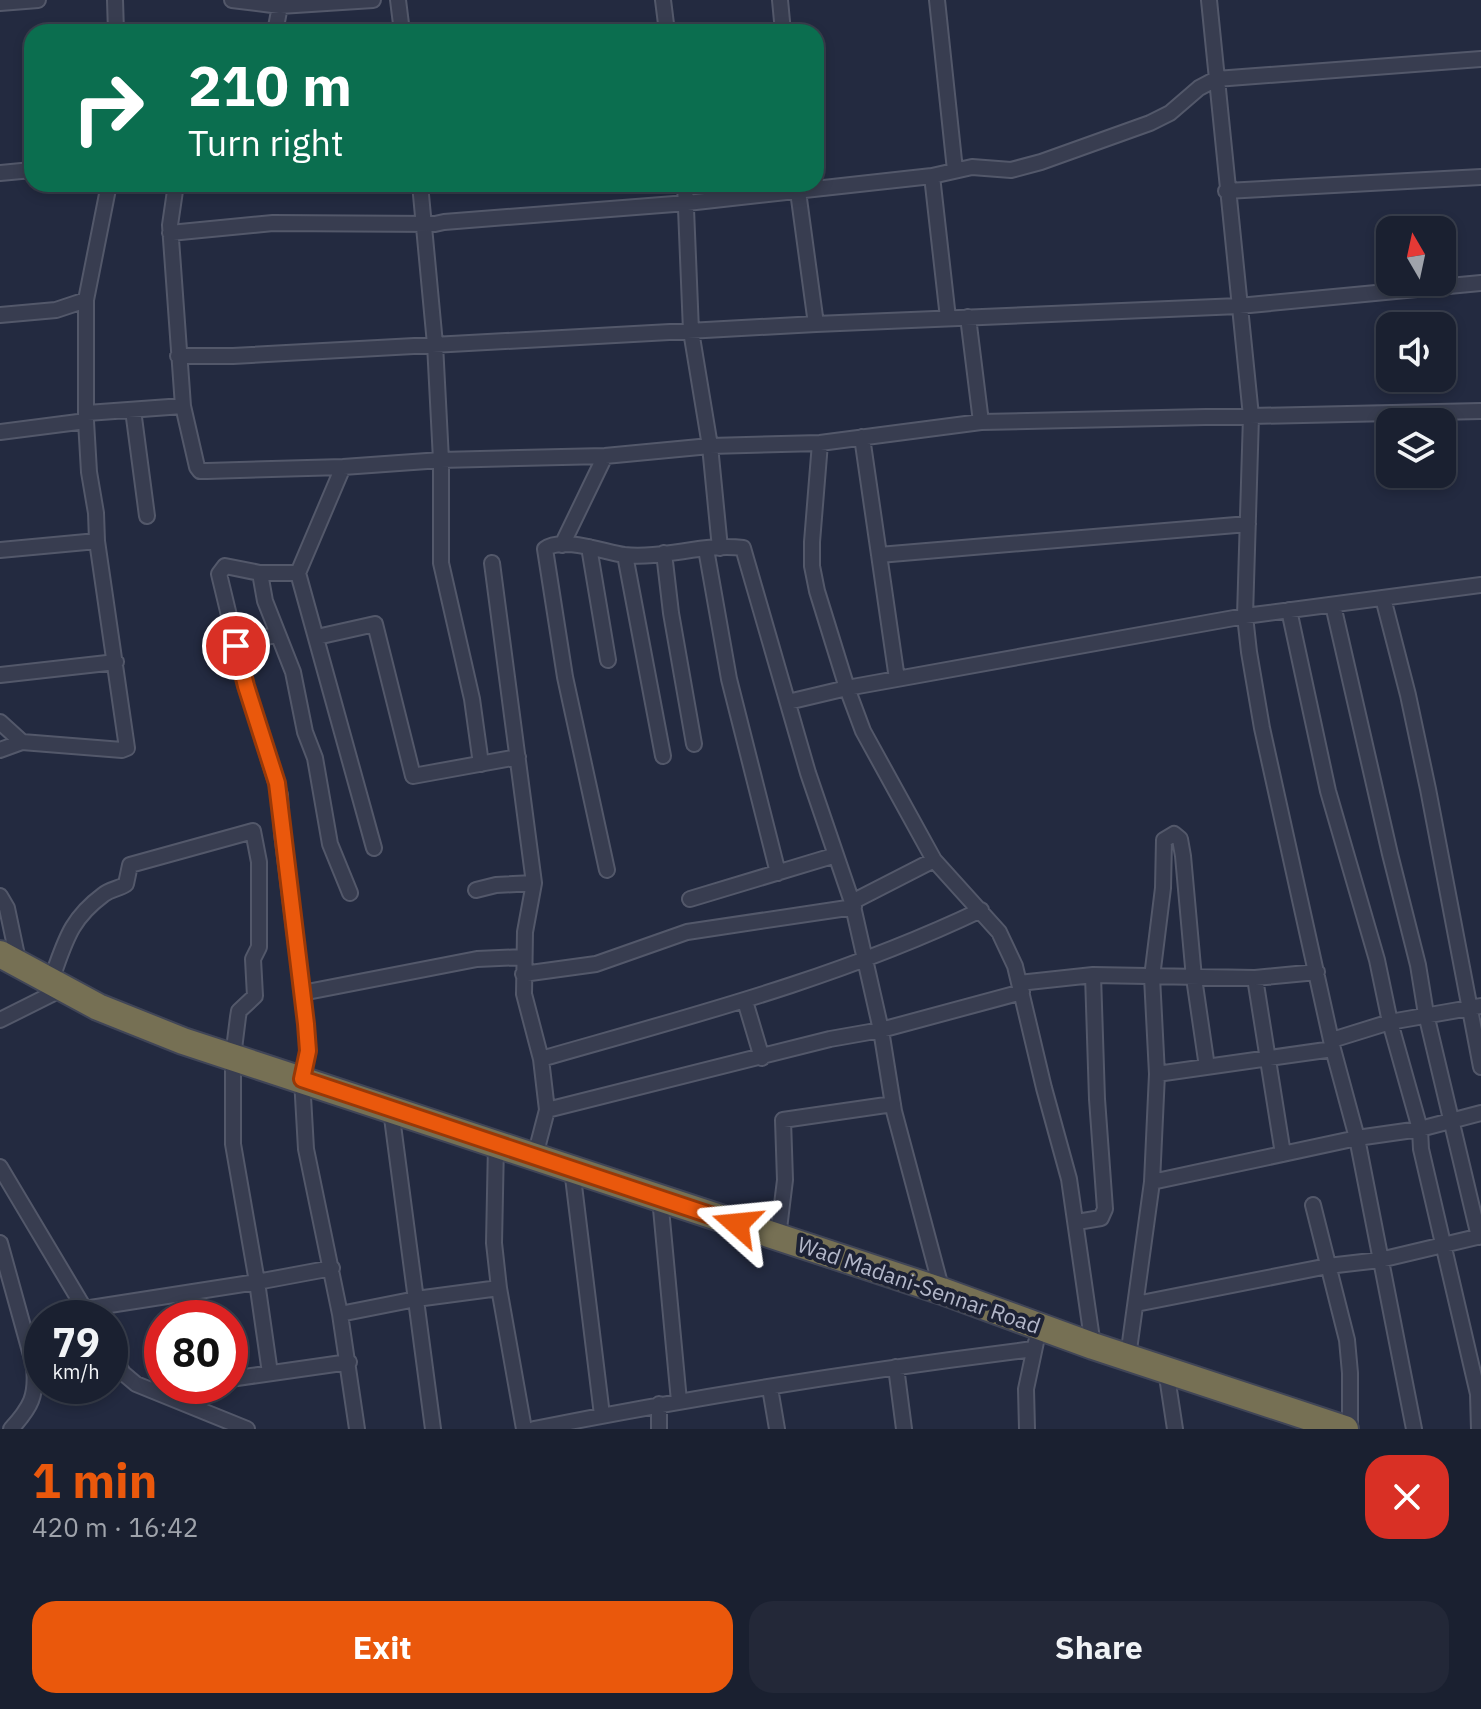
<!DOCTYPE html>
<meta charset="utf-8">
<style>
:root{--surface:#1a2030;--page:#232838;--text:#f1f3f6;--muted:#9fa3ab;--line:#383e4c;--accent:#ea580c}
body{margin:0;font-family:"IBM Plex Sans",sans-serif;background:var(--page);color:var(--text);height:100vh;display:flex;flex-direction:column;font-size:30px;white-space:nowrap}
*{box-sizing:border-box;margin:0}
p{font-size:26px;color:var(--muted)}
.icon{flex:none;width:44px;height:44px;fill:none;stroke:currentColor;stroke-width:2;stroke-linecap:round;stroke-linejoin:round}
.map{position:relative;height:1429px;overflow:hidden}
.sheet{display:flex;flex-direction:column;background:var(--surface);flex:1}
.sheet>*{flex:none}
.top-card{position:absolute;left:24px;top:24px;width:800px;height:168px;border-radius:24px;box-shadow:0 4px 12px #0003,0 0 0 2px var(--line);background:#0b6e4f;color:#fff;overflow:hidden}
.needle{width:52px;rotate:351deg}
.fabs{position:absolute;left:1376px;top:216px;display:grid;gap:16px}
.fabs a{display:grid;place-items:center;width:80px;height:80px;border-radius:16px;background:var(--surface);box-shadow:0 4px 12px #0003,0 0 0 2px var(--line);font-size:40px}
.speed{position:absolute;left:24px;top:1300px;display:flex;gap:16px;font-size:40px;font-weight:700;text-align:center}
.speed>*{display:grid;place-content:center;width:104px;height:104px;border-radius:50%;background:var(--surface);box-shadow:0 4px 12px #0003,0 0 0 2px var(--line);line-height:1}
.speed small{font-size:20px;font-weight:400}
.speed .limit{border:12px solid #d22;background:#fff;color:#111}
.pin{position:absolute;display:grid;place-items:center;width:68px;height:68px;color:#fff;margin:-34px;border:4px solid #fff;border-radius:50%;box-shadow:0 2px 8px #0007}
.me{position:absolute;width:88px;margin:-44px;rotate:288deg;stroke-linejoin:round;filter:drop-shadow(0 0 6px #0008)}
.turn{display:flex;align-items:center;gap:28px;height:168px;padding:0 32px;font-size:36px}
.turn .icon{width:104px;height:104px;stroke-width:2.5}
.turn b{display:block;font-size:56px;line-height:68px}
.round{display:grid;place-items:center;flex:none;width:84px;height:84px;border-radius:24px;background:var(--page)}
.summary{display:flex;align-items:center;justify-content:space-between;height:136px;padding:0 32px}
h1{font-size:48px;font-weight:800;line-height:60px;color:var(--accent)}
.primary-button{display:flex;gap:16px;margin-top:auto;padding:16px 32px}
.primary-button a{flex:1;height:92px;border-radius:24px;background:var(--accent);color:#fff;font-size:32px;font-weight:800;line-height:92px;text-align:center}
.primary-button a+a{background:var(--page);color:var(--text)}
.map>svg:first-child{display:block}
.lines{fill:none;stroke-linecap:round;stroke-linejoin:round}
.street-casing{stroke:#53586a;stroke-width:18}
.highway-casing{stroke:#404557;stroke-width:30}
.street{stroke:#383d50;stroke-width:14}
.highway{stroke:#767054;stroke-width:26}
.route-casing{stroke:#983908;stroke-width:20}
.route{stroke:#ea580c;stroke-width:14}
.labels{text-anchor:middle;stroke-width:8;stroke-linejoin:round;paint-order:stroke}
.street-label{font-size:22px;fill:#b4b8ca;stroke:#1d2235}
</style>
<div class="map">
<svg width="1481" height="1429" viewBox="0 0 1481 1429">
<rect width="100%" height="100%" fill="#232a40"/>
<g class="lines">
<defs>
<path id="street" d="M115 0 116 32
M232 0 280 6 373 0
M398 0 402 32
M663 0 667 32
M780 0 783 32
M937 0 955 170
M0 3 38 0
M275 32 280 6
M0 173 32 170
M932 176 948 318
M176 184 170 225 183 406
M420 184 435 344 441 460V563L472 699 481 764
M685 184 691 331 710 446 720 548
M797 184 816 324
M1226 191 1481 177
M170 233 273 223 435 224 444 222 687 203 932 176 972 167 1011 170 1041 162 1150 123 1170 113 1199 88 1216 79 1481 59
M0 315 56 310 86 300
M968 317 981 422
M178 356H233L816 324 1239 306 1481 283
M133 410 147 516
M87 413 183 406 197 467 200 471H207L343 467 441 460 605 456 710 446 820 443 981 422 1481 411
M0 432 86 421
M862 437 897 679
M820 443 812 542V566L817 591 847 688 863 731 934 860 999 932 1015 966 1044 1088 1069 1179 1093 1346
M343 467 298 573 374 848
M562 545 605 456
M589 547 608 660
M706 549 729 679 778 873
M0 550 97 541
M664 553 671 613 694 744
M625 555 663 756
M879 555 1248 524
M492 563 534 883 525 932 524 994 541 1059 547 1110
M260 573 265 601 293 672 305 732 315 758 330 844 350 893
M298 573H260L225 566 219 574 246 686 280 795 282 833 306 1024 308 1051 302 1079 306 1149 340 1314 357 1429
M1383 598 1408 695 1428 789 1481 1067
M1333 605 1390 854 1418 965 1426 1014 1479 1237
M1289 610 1328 791 1377 960 1390 1022 1420 1129 1421 1149 1478 1394 1479 1429
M317 637 375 624 413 776 518 757
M236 646 277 634
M0 675 116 662
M788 702 847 688 1245 616 1481 585
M0 722 22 742
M0 750 22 742 122 750 127 748 97 541 96 513 89 472 86 421V300L109 184
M607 870 565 677 545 549C562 536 604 552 624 555 664 559 704 543 743 548L808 773 852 902 881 1030 894 1111 942 1291
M476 890 496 885 534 883
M0 896 7 908 19 965
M690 899 836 855
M852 902 934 860
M523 974 596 964 687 932 854 907
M1255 978 1283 1154
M50 983C65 944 68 921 103 895 110 889 119 889 126 884L130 865 253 831 259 862V947L253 959 255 996 239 1011 238 1017 233 1057V1144L257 1282 270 1373
M1019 983 1093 975 1255 978 1317 972
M302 993 477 959 524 957
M745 1001 762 1058
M0 1020 62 989
M1332 1040 1390 1022 1481 1006
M1333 1049 1357 1138 1414 1429
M541 1059C691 1016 839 978 981 910
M1157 1074 1152 977 1163 888 1164 840 1174 834 1180 839 1183 856 1194 978 1207 1067
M391 1110 433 1429
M496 1144 494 1243 499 1288 524 1429
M535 1156 547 1110 830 1039 881 1030 1022 992
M0 1167 90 1318
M572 1169 602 1415
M1152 1182 1357 1138 1420 1129 1481 1113
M660 1198 679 1401
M1313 1205 1347 1340 1350 1373V1429
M1077 1222 1101 1218 1105 1209 1097 1099 1093 975
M778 1237 785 1180 783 1120 893 1104
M0 1243 34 1366C37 1396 31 1407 11 1429
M1136 1304 1328 1266 1380 1260 1481 1236
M84 1309 257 1282 332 1268
M340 1314 416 1299 499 1288
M110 1352 123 1373 136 1384 247 1429
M1128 1357 1152 1182 1157 1074 1333 1049 1262 728 1249 652 1245 616 1251 416 1209 0
M896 1367 904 1429
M1166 1370 1175 1429
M230 1379 349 1362
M770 1388 777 1429
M151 1390 177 1386
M659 1404V1429
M534 1429C699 1396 866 1370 1034 1349
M1027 1429 1026 1389 1036 1342"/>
<path id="highway" d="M0 954 98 1007 183 1041 942 1291 1093 1346 1345 1429"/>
</defs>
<use href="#street" class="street-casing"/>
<use href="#highway" class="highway-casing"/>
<use href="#street" class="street"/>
<use href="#highway" class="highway"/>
</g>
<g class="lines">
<defs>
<path id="route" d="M236 646 246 686 277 783 306 1024 308 1051 302 1079 737 1224"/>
</defs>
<use href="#route" class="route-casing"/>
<use href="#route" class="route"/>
</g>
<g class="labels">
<g class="street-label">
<text transform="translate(919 1285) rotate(19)" y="8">Wad Madani-Sennar Road</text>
</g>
</g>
</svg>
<div class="fabs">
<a><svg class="needle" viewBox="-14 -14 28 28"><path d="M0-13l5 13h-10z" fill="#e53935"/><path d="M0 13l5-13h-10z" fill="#9fa3ab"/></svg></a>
<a><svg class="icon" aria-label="sound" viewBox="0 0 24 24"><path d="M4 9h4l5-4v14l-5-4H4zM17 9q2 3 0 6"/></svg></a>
<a><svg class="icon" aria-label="layers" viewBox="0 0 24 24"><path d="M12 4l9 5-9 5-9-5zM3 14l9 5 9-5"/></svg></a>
</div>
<div class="speed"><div>79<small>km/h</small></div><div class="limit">80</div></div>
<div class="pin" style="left:236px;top:646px;background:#d93025"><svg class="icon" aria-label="arrive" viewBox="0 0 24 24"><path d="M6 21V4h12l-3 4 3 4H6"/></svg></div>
<svg class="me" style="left:737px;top:1224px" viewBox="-20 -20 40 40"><path d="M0-17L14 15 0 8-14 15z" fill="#ea580c" stroke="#fff" stroke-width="4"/></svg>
<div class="top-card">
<div class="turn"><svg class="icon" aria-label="right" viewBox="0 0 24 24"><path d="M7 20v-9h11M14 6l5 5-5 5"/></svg><div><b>210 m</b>Turn right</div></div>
</div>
</div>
<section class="sheet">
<div class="summary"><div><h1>1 min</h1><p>420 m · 16:42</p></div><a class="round" style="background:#d93025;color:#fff"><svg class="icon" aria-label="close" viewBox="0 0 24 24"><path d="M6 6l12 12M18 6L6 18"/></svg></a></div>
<div class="primary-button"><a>Exit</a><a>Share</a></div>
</section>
